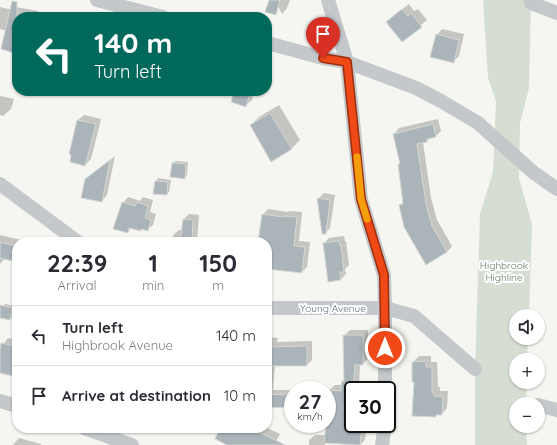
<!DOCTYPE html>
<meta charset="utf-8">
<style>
:root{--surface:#fff;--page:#f7f7f7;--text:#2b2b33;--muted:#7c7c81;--line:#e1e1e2}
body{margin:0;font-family:Quicksand,sans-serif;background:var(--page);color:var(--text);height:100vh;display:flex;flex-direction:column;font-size:15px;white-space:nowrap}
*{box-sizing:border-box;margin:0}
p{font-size:13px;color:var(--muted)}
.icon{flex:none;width:22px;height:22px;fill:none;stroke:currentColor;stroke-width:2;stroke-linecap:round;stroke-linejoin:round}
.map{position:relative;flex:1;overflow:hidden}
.drawer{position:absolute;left:12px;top:237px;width:260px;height:196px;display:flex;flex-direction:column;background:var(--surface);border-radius:16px;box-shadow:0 1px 3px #0004}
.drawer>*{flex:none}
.hud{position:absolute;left:12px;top:12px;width:260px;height:84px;border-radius:16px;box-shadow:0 1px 3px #0004;background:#00695c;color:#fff;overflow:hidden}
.fabs{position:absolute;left:509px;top:309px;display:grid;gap:8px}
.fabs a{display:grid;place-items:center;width:36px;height:36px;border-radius:50%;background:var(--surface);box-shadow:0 1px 3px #0004;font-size:20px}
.speed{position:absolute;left:284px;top:381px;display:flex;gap:8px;font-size:20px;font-weight:700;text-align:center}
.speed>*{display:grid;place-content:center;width:52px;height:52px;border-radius:50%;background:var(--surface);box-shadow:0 1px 3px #0004;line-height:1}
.speed small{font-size:10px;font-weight:400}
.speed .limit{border:2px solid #111;border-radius:6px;background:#fff;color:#111}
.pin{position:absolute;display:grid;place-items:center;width:34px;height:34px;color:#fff;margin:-41px -17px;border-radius:50% 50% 50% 0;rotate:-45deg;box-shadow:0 0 4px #0007}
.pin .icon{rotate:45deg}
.me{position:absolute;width:44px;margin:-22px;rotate:0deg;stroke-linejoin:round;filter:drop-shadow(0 0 3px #0008)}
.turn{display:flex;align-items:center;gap:14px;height:84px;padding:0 16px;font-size:18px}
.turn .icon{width:52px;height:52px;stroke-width:2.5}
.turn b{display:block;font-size:28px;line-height:34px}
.eta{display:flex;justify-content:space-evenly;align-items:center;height:68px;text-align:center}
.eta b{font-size:24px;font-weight:700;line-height:28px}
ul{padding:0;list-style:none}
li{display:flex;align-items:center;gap:12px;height:60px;padding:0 16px;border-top:1px solid var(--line)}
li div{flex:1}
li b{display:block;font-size:15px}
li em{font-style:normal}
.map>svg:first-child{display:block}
.green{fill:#d6ddd2}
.shadow{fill:#0003}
.building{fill:#abb4b9;stroke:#d7d7d4}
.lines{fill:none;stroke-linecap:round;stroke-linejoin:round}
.minor{stroke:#c4c8cb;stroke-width:14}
.route-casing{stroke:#9b2f10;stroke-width:10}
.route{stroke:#ef4918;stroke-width:7}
.slow{stroke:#f59e0b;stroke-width:7}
.labels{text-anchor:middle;stroke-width:4;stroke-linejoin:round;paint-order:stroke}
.park-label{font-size:10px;fill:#677b61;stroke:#fff}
.street-label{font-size:10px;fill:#627584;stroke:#fff}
</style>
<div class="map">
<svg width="557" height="445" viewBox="0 0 557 445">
<rect width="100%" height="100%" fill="#f5f5f1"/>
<path class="green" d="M483 0H531L529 88 520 123 519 179 532 224 529 316H516V338H528L527 360H516V382H527L526 404H516V426H526L527 445H475V369L480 214 493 172 496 101 488 78Z"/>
<path class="shadow" d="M275 0H290L287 8 282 14Z
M409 4 414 11 418 9 427 20 402 41 393 16Z
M0 7 13 10 16 7 38 11 37 16 38 17H17V41L7 31 0 29Z
M442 29 464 34 459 56 453 62 437 35Z
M222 91H254L252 100 246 105 234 95Z
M0 96 14 99 11 109 3 116 0 115Z
M279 105 300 140 292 148 251 125 259 117Z
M84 115 101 119 91 159 85 165 78 120Z
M438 119 441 131 436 136 430 138 427 141 423 142 431 198 437 220 452 246 447 252 426 263 400 206 404 201 399 165 401 162 394 134 399 128Z
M115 156 107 195 102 201 92 174Z
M175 161 188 162 187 175 184 178 173 163Z
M158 178 171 180 169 192 167 194 155 193 156 181Z
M324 193 335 195 330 228 325 233 319 198Z
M128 197 140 201 143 197 153 200 150 212 156 214 153 225 147 230 142 229 140 230 132 228 127 232 123 203Z
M268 209 288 212 289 211 302 212 299 241 310 242 307 267 302 272 267 269V242H240L241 240 253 241 258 236 260 237 263 215Z
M189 214 199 215 197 242H172L173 235 179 230H182L183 220Z
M0 235 21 240V242H17V255L12 260 5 258 0 264Z
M344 236 345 241H346L349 265 345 269 346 274 341 279 324 243 329 238Z
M5 304 14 306 12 317 10 319 3 306Z
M350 330H368V358L363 364H360L359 386H362V390H353V424H367L365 440 360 445 325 442V445H309V440L315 435H326L329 390 335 385H342L343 381 345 379 344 336Z
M267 337 278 338 277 342 312 341V360L307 365H275L273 390H293V401L288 406H276L274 408 267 406Z
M8 338 17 340V374L0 372V348Z
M419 356H431V362H437L438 387H440V391H448L447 408 442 414H437L435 416 415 381 413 362Z
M216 428H267L280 434 274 445H229L220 431 215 429Z
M19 438 41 444V445H13Z"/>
<path class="building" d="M269 0H280L276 15 265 12Z
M12 1 17 2V54L1 49Z
M402 9 408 16 411 13 422 27 402 42 386 22Z
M436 34 459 40 454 63 430 57Z
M234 91H251L246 107 231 102Z
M270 113 292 149 271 162 250 125Z
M77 120 96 124 85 166 70 162 71 155 69 154Z
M433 124 436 137 427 139V142L417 144 426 204 432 226 447 252 426 265 404 227 399 205 403 204 398 164H400L393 134Z
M110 160 102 202 81 198 85 179Z
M172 163 186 164 185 179 170 177Z
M155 181 168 182 167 195 153 194Z
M317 198 330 200 326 234H322Z
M122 202 135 206 137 202 148 206 145 218 151 220 148 231 141 229V231L129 228 128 233 113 229Z
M262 214 283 217V216L297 217 294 246 305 247 302 273 267 269V242H258Z
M183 219 193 220 192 242H180Z
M339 241 340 246 341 245 344 272H340L341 280 328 282 323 243Z
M0 242 16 246 12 261 0 258Z
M0 305 12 308 10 320 0 318Z
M343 335H363V365H355L353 390V426H362L360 445 324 443 326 424H327L328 390 341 391 342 381H344Z
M1 343 17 347V377L0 373V351Z
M307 346V366H267V347Z
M426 361V367H432V392L434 393V396L443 397 442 415H436V417L412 416 414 382H412V362Z
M288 394V407L267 408V395Z
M220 428H251L285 445H227L215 439Z"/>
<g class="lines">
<path class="minor" d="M97 0 163 17
M328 0 347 62 361 199 384 275 385 308V390
M531 3 557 13
M267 43 323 58 347 62 416 88 441 101 478 123 534 173 557 189
M0 184 78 242
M267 308H385L414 316 475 369
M0 401 17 406
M538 405 557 410
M84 428 132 445
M382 445 385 424"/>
</g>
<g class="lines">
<defs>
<path id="route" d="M323 58 347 62 361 199 384 275 385 348"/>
</defs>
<use href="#route" class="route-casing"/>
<use href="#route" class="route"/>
<path class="slow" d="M357 157 361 199 367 219"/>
</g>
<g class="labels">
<g class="park-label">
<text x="504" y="269">Highbrook<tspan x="504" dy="12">Highline</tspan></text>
</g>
<g class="street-label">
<text x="333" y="312">Young Avenue</text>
</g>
</g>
</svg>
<div class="fabs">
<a><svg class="icon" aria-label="sound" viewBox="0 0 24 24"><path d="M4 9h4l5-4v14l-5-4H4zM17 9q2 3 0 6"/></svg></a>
<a>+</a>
<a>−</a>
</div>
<div class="speed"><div>27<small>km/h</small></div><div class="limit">30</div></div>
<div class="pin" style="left:323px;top:58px;background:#d93025"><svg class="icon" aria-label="arrive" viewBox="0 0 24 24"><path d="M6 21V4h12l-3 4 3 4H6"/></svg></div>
<svg class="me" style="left:385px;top:348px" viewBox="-20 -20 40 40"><circle r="17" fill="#ef4918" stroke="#fff" stroke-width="3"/><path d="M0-11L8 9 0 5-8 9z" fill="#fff"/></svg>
<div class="hud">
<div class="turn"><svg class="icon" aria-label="left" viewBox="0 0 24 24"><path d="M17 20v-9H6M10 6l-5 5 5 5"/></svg><div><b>140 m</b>Turn left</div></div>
</div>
<section class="drawer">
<div class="eta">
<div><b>22:39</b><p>Arrival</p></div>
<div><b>1</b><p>min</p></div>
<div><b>150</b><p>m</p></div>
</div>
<ul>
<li><svg class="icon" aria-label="left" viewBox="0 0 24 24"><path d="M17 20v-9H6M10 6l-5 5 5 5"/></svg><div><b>Turn left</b><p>Highbrook Avenue</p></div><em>140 m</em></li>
<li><svg class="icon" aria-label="arrive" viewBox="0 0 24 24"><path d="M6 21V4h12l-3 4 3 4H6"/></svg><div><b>Arrive at destination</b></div><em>10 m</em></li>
</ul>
</section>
</div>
